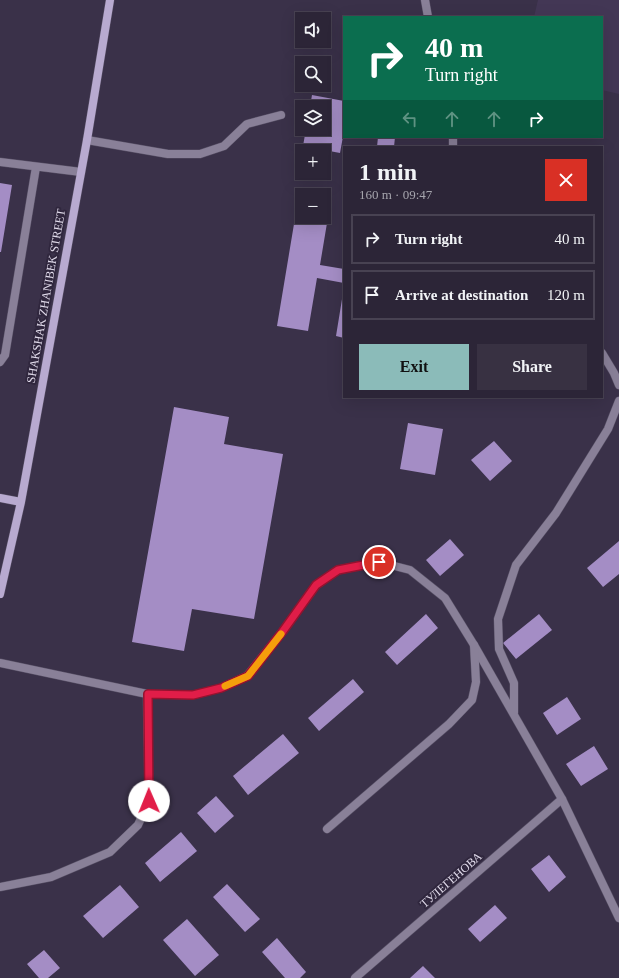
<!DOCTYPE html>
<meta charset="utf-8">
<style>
:root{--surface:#2c2537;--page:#383142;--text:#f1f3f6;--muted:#a6a5ad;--line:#484252;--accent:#8bbbb9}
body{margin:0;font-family:"Times New Roman",serif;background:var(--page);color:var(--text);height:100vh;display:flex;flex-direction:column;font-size:15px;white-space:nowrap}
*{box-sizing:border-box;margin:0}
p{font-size:13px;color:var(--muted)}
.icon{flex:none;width:22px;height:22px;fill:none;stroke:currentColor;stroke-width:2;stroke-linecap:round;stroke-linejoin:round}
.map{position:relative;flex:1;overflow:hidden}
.side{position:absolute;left:343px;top:146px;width:260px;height:252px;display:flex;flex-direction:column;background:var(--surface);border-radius:0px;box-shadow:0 4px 16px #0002,0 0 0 1px var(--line)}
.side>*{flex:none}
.banner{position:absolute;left:343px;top:16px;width:260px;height:122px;border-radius:0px;box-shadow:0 4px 16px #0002,0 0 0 1px var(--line);background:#0b6e4f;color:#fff;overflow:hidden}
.controls{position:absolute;left:295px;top:12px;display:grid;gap:8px}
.controls a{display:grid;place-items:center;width:36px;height:36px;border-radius:0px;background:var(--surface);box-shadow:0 4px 16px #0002,0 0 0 1px var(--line);font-size:20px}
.pin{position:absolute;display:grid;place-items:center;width:34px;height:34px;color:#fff;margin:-17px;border:2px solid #fff;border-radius:50%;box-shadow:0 1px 4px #0007}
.me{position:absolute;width:44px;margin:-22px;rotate:359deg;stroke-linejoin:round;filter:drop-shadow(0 0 3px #0008)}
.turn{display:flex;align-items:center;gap:14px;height:84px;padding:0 16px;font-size:18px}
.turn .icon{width:52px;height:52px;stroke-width:2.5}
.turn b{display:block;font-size:28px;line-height:34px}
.lanes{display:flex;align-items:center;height:38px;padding:0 16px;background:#0003;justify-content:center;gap:20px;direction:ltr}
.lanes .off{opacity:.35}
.round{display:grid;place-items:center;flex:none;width:42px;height:42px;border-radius:0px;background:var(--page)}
.overview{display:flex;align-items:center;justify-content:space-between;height:68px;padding:0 16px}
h1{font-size:24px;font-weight:700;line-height:30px}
.cta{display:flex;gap:8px;margin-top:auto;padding:8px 16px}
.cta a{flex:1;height:46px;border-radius:0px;background:var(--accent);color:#111;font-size:16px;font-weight:700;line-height:46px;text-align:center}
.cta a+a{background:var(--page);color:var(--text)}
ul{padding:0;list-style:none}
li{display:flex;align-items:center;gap:12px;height:50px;margin:0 8px 6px;padding:0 8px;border:2px solid var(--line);border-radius:0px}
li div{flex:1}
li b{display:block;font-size:15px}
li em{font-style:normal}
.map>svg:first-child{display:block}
.built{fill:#433755}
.building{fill:#a48dc5}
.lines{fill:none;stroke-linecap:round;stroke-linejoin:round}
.lane-casing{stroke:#585066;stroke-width:9}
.street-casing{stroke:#585066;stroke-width:9}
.secondary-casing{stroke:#585066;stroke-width:9}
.lane{stroke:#898098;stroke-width:8}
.street{stroke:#898098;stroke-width:8}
.secondary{stroke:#b8aad0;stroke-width:8}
.route-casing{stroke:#92132f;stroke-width:10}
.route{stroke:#e11d48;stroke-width:7}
.slow{stroke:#f59e0b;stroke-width:7}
.labels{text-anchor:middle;stroke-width:4;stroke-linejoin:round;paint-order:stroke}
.street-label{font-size:12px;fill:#e2dcec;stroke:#30273e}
</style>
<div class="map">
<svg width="619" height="978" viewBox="0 0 619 978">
<rect width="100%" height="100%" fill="#3a3149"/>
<path class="built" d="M538 0H619V94L602 90V17H534Z"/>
<path class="building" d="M312 95 344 101V131L340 153 303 146 306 129H324V107H310Z
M378 137H395L394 147H377Z
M0 183 12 185 1 252H0Z
M298 200 302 201V217H324V204L330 205 320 265 344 269V283L317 278 308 331 277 326Z
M343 293H344V338L336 336Z
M174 407 229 417 224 444 283 454 254 619 192 609 184 651 132 642Z
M408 423 443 429 435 475 400 469Z
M494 441 512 461 490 481 471 460Z
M450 539 464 555 440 576 426 560Z
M619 541V574L603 587 587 568Z
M426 614 438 628 397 665 385 652Z
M539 614 552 630 516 659 503 643Z
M353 679 364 692 319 731 308 718Z
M567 697 581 719 557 735 543 713Z
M283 734 299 753 248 795 233 776Z
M594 746 608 769 581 786 566 764Z
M216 796 234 816 215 833 197 813Z
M181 832 197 851 160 882 145 863Z
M549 855 566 877 549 892 531 869Z
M227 884 260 919 245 932 213 897Z
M120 885 139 907 103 938 83 916Z
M495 905 507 918 480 942 468 929Z
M187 919 219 955 195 976 163 940Z
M277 938 306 972 300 978H285L262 952Z
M44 950 60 968 48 978H39L27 964Z
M423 966 435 978H410Z"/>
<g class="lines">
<defs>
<path id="lane" d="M425 0 428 17
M453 137V147
M87 140 168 154H200L224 146 247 124 281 115
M0 162 81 172
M602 353 614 373 619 385
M0 362 5 355 36 167
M0 663 147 694 193 695 221 688 247 676 283 631 316 585 338 570 379 562 410 570 445 598 474 645 562 799 619 918
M514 713V683L499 649 498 619 516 565 556 513 608 429 619 401
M0 887 51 877 110 852 138 825 149 801 147 694"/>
<path id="street" d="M327 829 449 724 472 700 476 682 474 645
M355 978 562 799"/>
<path id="secondary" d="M0 498 21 502
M0 594 21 502 87 140 110 0"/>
</defs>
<use href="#lane" class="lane-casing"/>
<use href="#street" class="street-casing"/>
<use href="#secondary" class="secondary-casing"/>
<use href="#lane" class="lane"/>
<use href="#street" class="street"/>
<use href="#secondary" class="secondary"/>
</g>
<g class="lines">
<defs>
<path id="route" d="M149 801 148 694 193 695 221 688 248 676 283 631 316 585 338 570 379 562"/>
</defs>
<use href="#route" class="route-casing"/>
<use href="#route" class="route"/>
<path class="slow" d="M225 686 248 676 281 634"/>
</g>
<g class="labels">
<g class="street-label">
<text transform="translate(46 296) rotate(-80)" y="4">SHAKSHAK ZHANIBEK STREET</text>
<text transform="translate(451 880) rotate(-41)" y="4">ТУЛЕГЕНОВА</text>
</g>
</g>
</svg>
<div class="controls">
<a><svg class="icon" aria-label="sound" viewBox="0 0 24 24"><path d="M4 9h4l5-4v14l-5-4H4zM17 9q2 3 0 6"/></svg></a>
<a><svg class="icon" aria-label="search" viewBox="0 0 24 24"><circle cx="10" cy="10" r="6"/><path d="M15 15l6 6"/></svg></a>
<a><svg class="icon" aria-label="layers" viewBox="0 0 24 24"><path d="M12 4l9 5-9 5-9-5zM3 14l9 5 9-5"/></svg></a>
<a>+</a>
<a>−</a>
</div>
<div class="pin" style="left:379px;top:562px;background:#d93025"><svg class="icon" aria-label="arrive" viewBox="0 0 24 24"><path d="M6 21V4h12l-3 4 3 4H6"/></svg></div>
<svg class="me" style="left:149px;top:801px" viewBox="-20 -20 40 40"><circle r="19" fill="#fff"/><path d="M0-13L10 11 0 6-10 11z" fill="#e11d48"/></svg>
<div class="banner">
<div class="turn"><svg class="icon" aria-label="right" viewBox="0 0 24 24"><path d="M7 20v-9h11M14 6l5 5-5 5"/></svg><div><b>40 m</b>Turn right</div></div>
<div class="lanes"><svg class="icon off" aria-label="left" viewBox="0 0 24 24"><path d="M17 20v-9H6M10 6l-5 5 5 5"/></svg><svg class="icon off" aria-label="ahead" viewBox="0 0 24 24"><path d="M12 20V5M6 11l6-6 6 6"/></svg><svg class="icon off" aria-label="ahead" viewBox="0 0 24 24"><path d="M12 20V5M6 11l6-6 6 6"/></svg><svg class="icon" aria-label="right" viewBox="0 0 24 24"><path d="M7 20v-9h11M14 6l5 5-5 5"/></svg></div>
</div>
<section class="side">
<div class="overview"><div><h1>1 min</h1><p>160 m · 09:47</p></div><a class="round" style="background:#d93025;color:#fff"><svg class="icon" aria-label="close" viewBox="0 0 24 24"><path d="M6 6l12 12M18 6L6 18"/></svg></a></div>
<ul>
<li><svg class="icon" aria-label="right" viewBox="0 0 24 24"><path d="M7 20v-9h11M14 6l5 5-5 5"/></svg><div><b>Turn right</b></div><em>40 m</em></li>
<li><svg class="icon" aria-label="arrive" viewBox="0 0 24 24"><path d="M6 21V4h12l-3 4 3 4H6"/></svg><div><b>Arrive at destination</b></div><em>120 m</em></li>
</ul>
<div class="cta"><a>Exit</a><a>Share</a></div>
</section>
</div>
